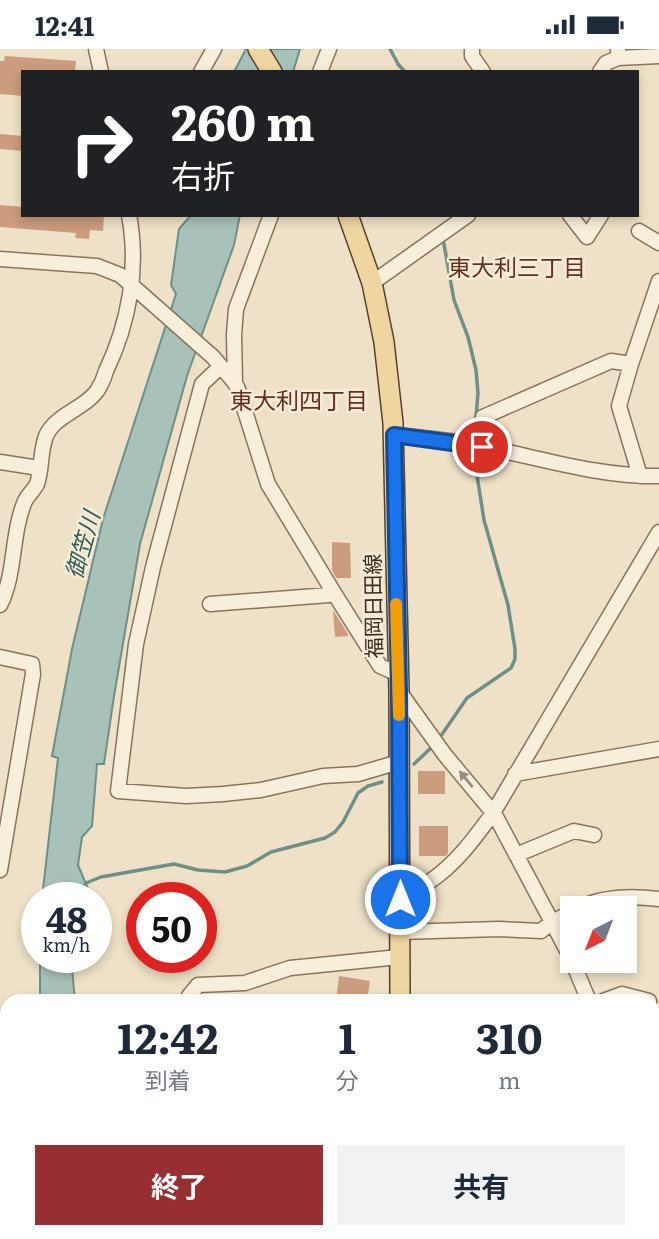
<!DOCTYPE html>
<html lang="ja">
<meta charset="utf-8">
<style>
:root{--surface:#fff;--page:#f2f2f3;--text:#1f2937;--muted:#747a83;--accent:#972e31}
body{margin:0;font-family:Literata,"Noto Sans JP",serif;background:var(--page);color:var(--text);height:100vh;display:flex;flex-direction:column;font-size:26px;white-space:nowrap}
*{box-sizing:border-box;margin:0}
p{font-size:23px;color:var(--muted)}
.icon{flex:none;width:38px;height:38px;fill:none;stroke:currentColor;stroke-width:2;stroke-linecap:round;stroke-linejoin:round}
.map{position:relative;flex:1;overflow:hidden}
.panel{position:absolute;left:0px;top:945px;width:660px;height:245px;display:flex;flex-direction:column;background:var(--surface);border-radius:21px 21px 0 0;box-shadow:0 4px 10px #0003}
.panel>*{flex:none}
.top-card{position:absolute;left:21px;top:21px;width:618px;height:147px;border-radius:0px;box-shadow:0 4px 10px #0003;background:#202124;color:#fff;overflow:hidden}
.needle{width:46px;rotate:222deg}
.buttons{position:absolute;left:560px;top:847px;display:grid;gap:14px}
.buttons a{display:grid;place-items:center;width:77px;height:77px;border-radius:0px;background:var(--surface);box-shadow:0 4px 10px #0003;font-size:35px}
.speed{position:absolute;left:21px;top:833px;display:flex;gap:14px;font-size:35px;font-weight:700;text-align:center}
.speed>*{display:grid;place-content:center;width:91px;height:91px;border-radius:50%;background:var(--surface);box-shadow:0 4px 10px #0003;line-height:1}
.speed small{font-size:18px;font-weight:400}
.speed .limit{border:10px solid #d22;background:#fff;color:#111}
.pin{position:absolute;display:grid;place-items:center;width:60px;height:60px;color:#fff;margin:-30px;border:4px solid #fff;border-radius:50%;box-shadow:0 2px 7px #0007}
.me{position:absolute;width:77px;margin:-38px;rotate:0deg;stroke-linejoin:round;filter:drop-shadow(0 0 5px #0008)}
.turn{display:flex;align-items:center;gap:24px;height:147px;padding:0 35px;font-size:32px}
.turn .icon{width:91px;height:91px;stroke-width:2.5}
.turn b{display:block;font-size:49px;line-height:60px}
.eta{display:flex;justify-content:space-evenly;align-items:center;height:119px;text-align:center}
.eta b{font-size:42px;font-weight:700;line-height:49px}
.action{display:flex;gap:14px;margin-top:auto;padding:14px 35px}
.action a{flex:1;height:80px;border-radius:0px;background:var(--accent);color:#fff;font-size:28px;font-weight:700;line-height:80px;text-align:center}
.action a+a{background:var(--page);color:var(--text)}
.status{display:flex;justify-content:space-between;align-items:center;height:49px;padding:0 35px;background:var(--surface);direction:ltr}
.status svg{height:19px;fill:currentColor}
.map>svg:first-child{display:block}
.water{fill:#a8c2ba;stroke:#6f9087;stroke-width:2}
.lines{fill:none;stroke-linecap:round;stroke-linejoin:round}
.stream{stroke:#6f9087;stroke-width:3.5}
.building{fill:#cb9c7e}
.minor-casing{stroke:#89735d;stroke-width:17}
.major-casing{stroke:#574230;stroke-width:22}
.minor{stroke:#f8efda;stroke-width:14}
.major{stroke:#efd5a0;stroke-width:19}
.oneway{fill:#998e7d}
.route-casing{stroke:#114b97;stroke-width:18}
.route{stroke:#1a73e8;stroke-width:12}
.slow{stroke:#f59e0b;stroke-width:12}
.labels{text-anchor:middle;stroke-width:5;stroke-linejoin:round;paint-order:stroke}
.street-label{font-size:21px;fill:#3a2c20;stroke:#f5ecd7}
.neighbourhood-label{font-size:23px;fill:#662d20;stroke:#f5ecd7}
.water-label{font-size:23px;font-style:italic;fill:#305956;stroke:#f5ecd7}
</style>
<div class="status"><b>12:41</b><svg viewBox="0 0 49 12"><path d="M0 12V9h3v3zM5 12V6h3v6zM10 12V3h3v9zM15 12V0h3v12zM26 1h20v11H26zM47 4h2v5h-2z"/></svg></div>
<div class="map">
<svg width="659" height="1190" viewBox="0 0 659 1190">
<rect width="100%" height="100%" fill="#eee1c7"/>
<path class="water" d="M246 0H300L293 23H234Z
M191 166H240L234 196 187 327 140 495 114 647 104 715H97L92 777 82 788 78 816 89 842 82 849H42L58 709 52 707 72 600 103 470 176 245 171 236 179 180Z
M40 908H71L75 952H40Z
M28 1183H60L59 1190H28Z"/>
<g class="lines">
<path class="stream" d="M390 0 398 15 405 23
M443 190 454 251 468 288 476 321 478 344 474 393
M438 691 467 649 511 619 515 610V600L508 556 484 471 473 401
M414 715 433 697
M83 839 86 834 101 828 174 815 198 821 225 823 247 817 271 803 325 789 335 783 343 773 358 744 368 737 382 733"/>
</g>
<path class="building" d="M5 7 76 12 75 23H23V47L0 45V12H4Z
M0 85 23 87V102L0 100Z
M0 156 23 158V166H104L103 182 90 181 89 190 75 189 76 184 0 178Z
M332 493 350 494 351 529H336L332 521Z
M333 561 348 585V587L335 588Z
M418 722H445V745H418Z
M419 777H448V804L446 807H419Z
M339 927 370 932 367 952H336Z"/>
<g class="lines">
<defs>
<path id="minor" d="M96 0 101 23
M472 0V7L483 23
M618 9 659 7
M201 23 214 0
M320 23 329 0
M600 23 606 14 618 9V1
M570 166 587 188 601 166
M639 182 659 194
M0 210 97 217 120 226 213 308 235 334 238 340 268 435 334 544 380 617 398 625
M372 234 468 166
M221 317 202 335 153 518 136 595 118 742 186 747 223 745 261 741 323 727 358 725 399 713
M235 334 234 286 236 260 271 166
M394 386C422 389 451 391 479 397 538 408 598 428 659 427
M482 398 483 368 611 312 631 315
M0 413 39 419
M640 427 619 357 631 315 659 232
M210 555 329 546 334 544
M0 556C16 525 11 485 25 452 28 446 34 441 37 435 42 422 40 402 46 387 55 366 84 360 97 342 101 336 104 329 106 322 129 274 139 219 129 166
M0 608 32 615 33 625 0 821
M399 642 445 706 495 766 570 907 589 952
M515 725 659 700
M516 806 574 782 594 786
M400 850C409 844 420 839 429 833 456 815 474 790 493 764L659 483
M580 859C603 847 633 847 659 850
M400 883 499 880 541 882 552 873 572 863
M187 952 189 947 198 936 245 934 290 919 399 908
M603 952 622 945 649 952
M653 1030 659 1028
M653 1103 659 1092
M653 1150 659 1149
M104 1190 105 1183
M599 1190 600 1183"/>
<path id="major" d="M258 0 272 23
M348 166 372 234 384 293 393 374 399 642 400 952
M0 1151 7 1153
M186 1183 236 1190
M397 1190 398 1183"/>
</defs>
<use href="#minor" class="minor-casing"/>
<use href="#major" class="major-casing"/>
<use href="#minor" class="minor"/>
<use href="#major" class="major"/>
</g>
<defs><path id="oneway-solid" d="M-6-.8H1V-3.2L6.5 0L1 3.2V.8H-6Z" transform="scale(1.75)"/></defs>
<use class="oneway" href="#oneway-solid" transform="translate(466 730) rotate(-129)"/>
<g class="lines">
<defs>
<path id="route" d="M400 850 399 642 394 386 482 398"/>
</defs>
<use href="#route" class="route-casing"/>
<use href="#route" class="route"/>
<path class="slow" d="M396 555 399 666"/>
</g>
<g class="labels">
<g class="street-label">
<text transform="translate(374 557) rotate(-91)" y="7">福岡日田線</text>
</g>
<g class="neighbourhood-label">
<text x="517" y="227">東大利三丁目</text>
<text x="299" y="360">東大利四丁目</text>
</g>
<g class="water-label">
<text transform="translate(83 496) rotate(-74)" y="8">御笠川</text>
</g>
</g>
</svg>
<div class="buttons">
<a><svg class="needle" viewBox="-14 -14 28 28"><path d="M0-13l5 13h-10z" fill="#e53935"/><path d="M0 13l5-13h-10z" fill="#747a83"/></svg></a>
</div>
<div class="speed"><div>48<small>km/h</small></div><div class="limit">50</div></div>
<div class="pin" style="left:482px;top:398px;background:#d93025"><svg class="icon" aria-label="arrive" viewBox="0 0 24 24"><path d="M6 21V4h12l-3 4 3 4H6"/></svg></div>
<svg class="me" style="left:400px;top:850px" viewBox="-20 -20 40 40"><circle r="17" fill="#1a73e8" stroke="#fff" stroke-width="3"/><path d="M0-11L8 9 0 5-8 9z" fill="#fff"/></svg>
<div class="top-card">
<div class="turn"><svg class="icon" aria-label="right" viewBox="0 0 24 24"><path d="M7 20v-9h11M14 6l5 5-5 5"/></svg><div><b>260 m</b>右折</div></div>
</div>
<section class="panel">
<div class="eta">
<div><b>12:42</b><p>到着</p></div>
<div><b>1</b><p>分</p></div>
<div><b>310</b><p>m</p></div>
</div>
<div class="action"><a>終了</a><a>共有</a></div>
</section>
</div>
